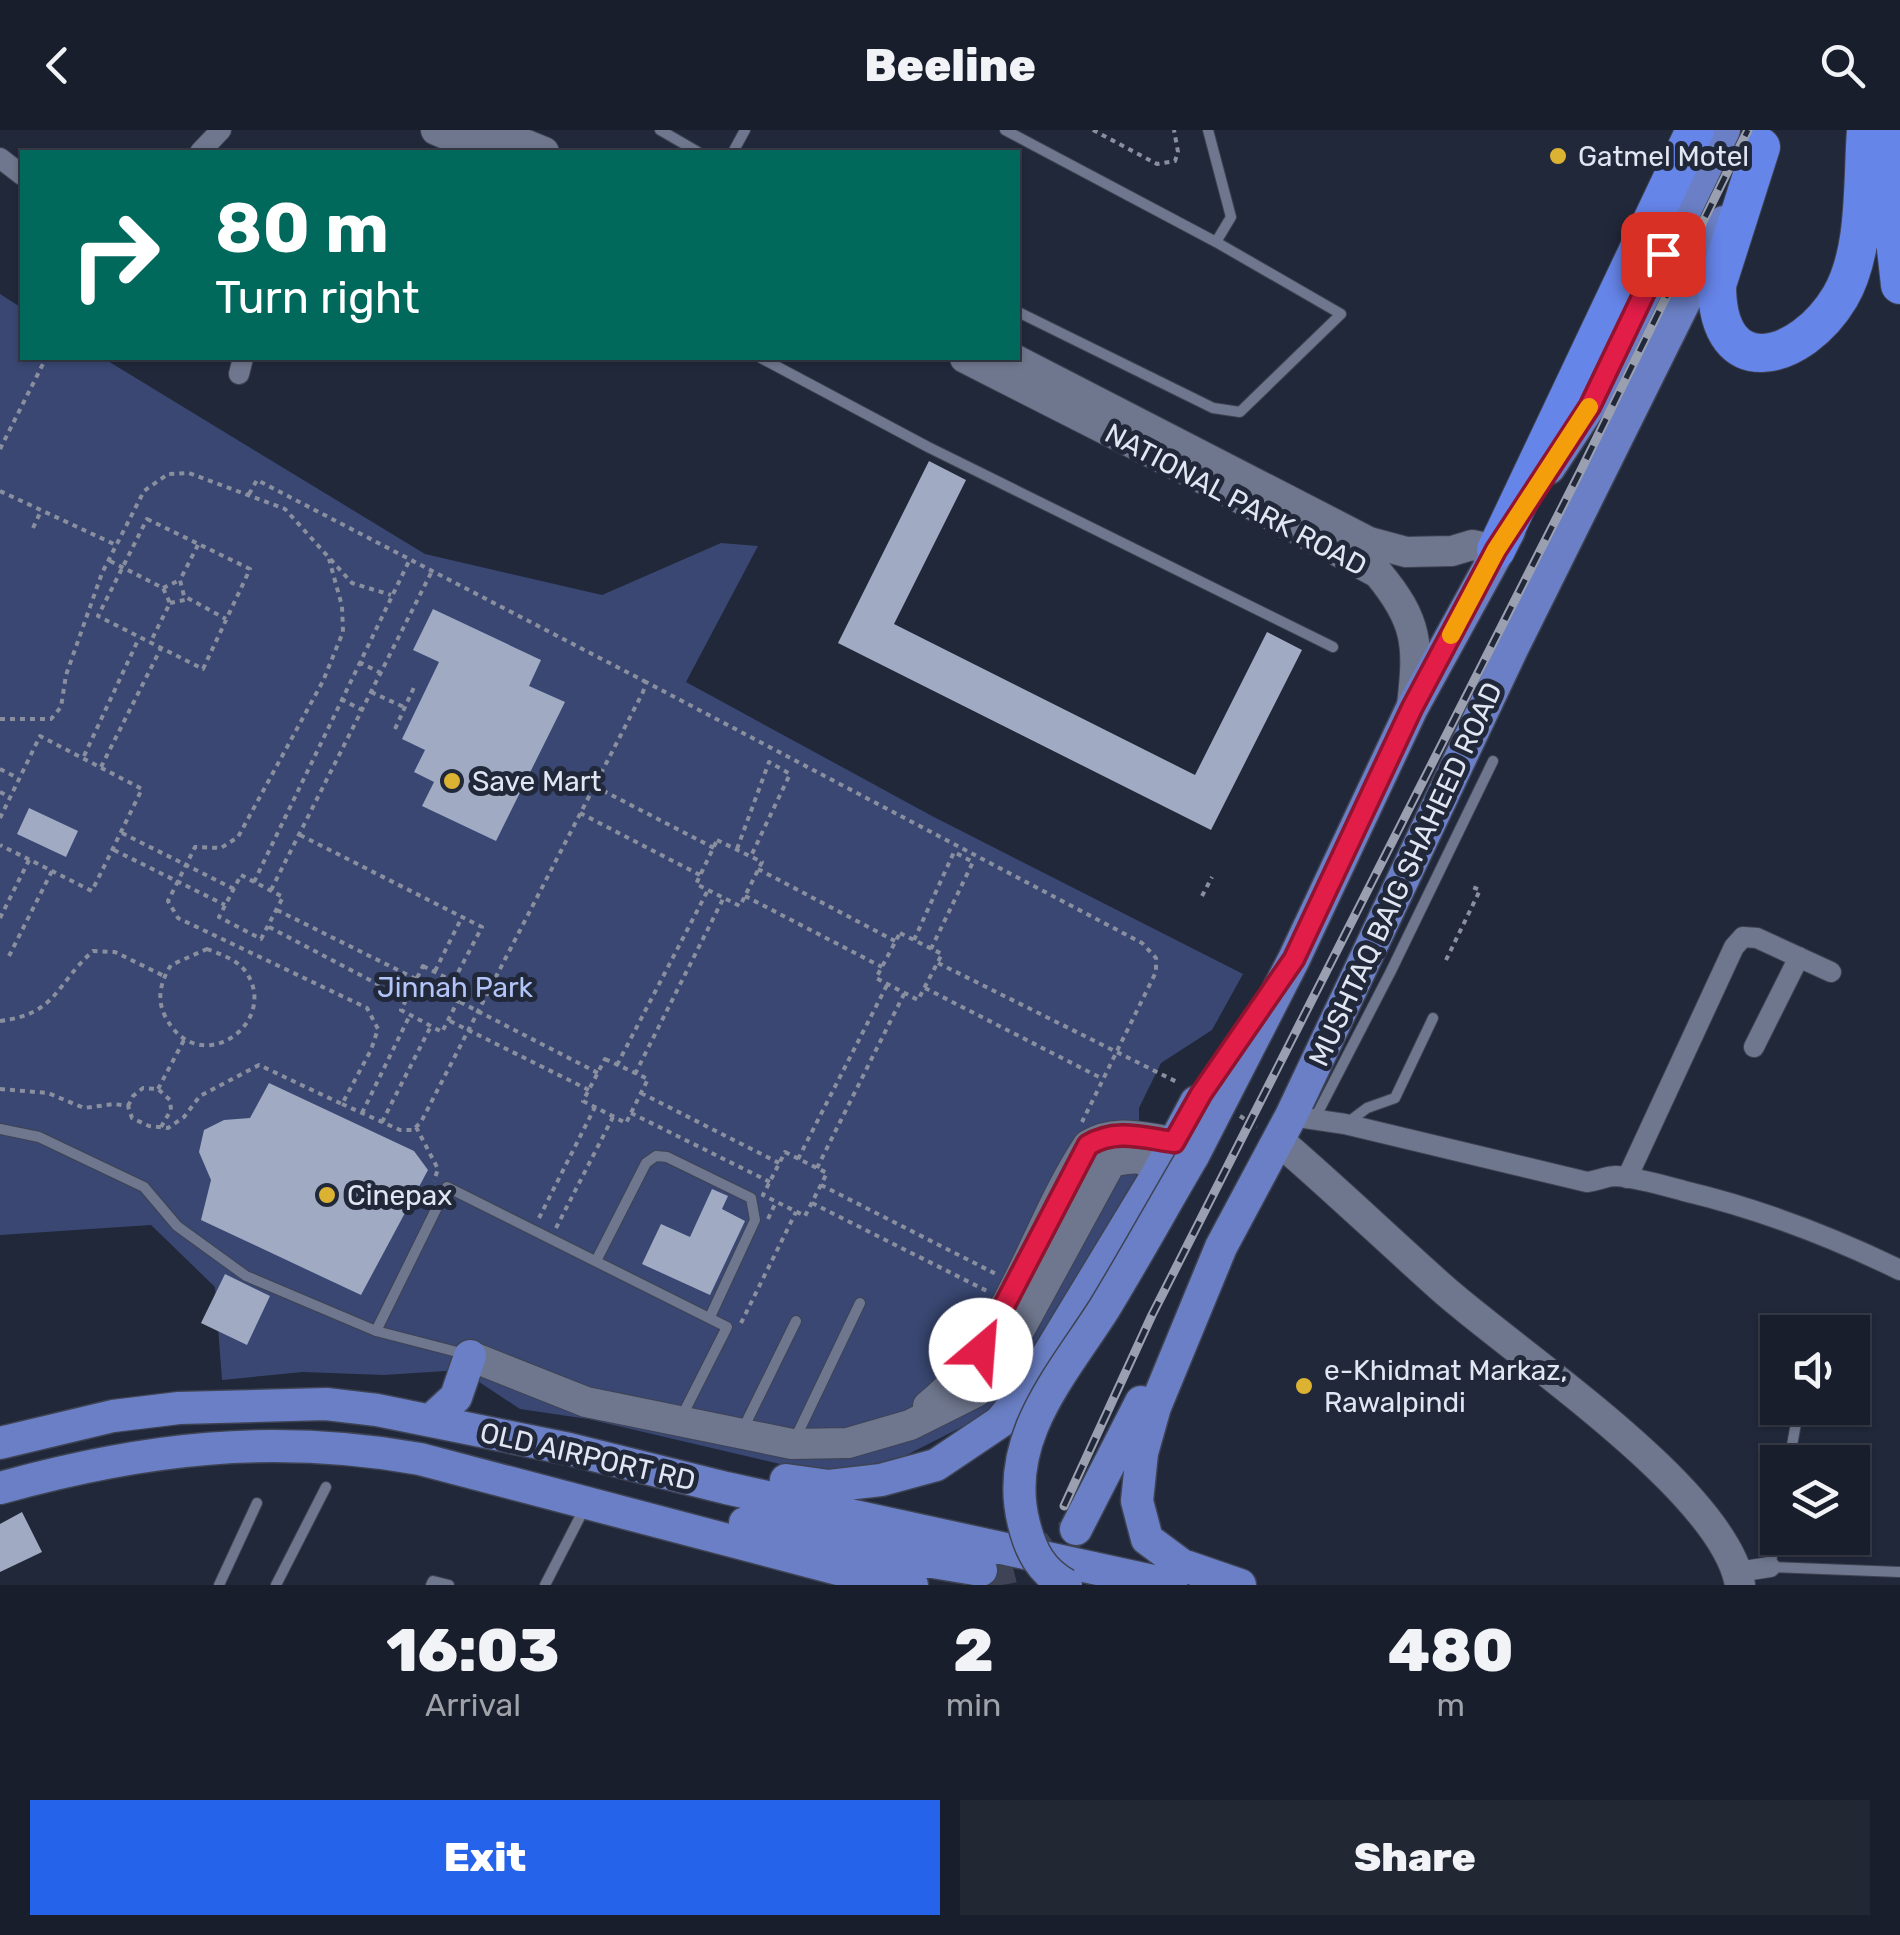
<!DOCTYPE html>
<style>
:root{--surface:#191e2c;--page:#222734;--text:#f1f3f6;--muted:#9fa2a9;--line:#373c48;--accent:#2563eb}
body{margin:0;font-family:Rubik,sans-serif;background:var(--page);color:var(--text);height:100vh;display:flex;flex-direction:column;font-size:38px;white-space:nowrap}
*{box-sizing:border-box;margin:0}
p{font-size:32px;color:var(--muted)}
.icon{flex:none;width:55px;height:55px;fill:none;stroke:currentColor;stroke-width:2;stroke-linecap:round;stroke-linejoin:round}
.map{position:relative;height:1455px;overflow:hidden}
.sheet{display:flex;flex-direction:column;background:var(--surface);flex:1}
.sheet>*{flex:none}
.top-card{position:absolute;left:20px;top:20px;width:1000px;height:210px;border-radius:0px;box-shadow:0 2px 8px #0004,0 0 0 2px var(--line);background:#00695c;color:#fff;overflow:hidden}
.fabs{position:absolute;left:1760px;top:1185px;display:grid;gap:20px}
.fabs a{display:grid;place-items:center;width:110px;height:110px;border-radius:0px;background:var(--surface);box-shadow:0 2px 8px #0004,0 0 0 2px var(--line);font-size:50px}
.pin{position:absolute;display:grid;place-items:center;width:85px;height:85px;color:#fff;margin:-42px;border-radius:20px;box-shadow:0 5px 15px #0006}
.me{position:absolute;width:110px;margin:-55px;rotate:27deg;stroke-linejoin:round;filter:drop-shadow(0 0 8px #0008)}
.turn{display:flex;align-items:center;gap:35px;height:210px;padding:0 30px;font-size:45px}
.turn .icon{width:130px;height:130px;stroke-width:2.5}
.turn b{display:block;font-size:70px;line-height:85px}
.eta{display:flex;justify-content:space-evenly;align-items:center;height:170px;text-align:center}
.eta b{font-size:60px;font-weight:800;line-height:70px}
.action{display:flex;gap:20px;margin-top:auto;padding:20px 30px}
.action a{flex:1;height:115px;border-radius:0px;background:var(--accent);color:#fff;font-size:40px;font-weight:800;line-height:115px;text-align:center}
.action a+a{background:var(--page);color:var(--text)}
header{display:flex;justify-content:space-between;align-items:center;height:130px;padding:0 30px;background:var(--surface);font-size:45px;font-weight:800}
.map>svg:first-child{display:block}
.green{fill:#394772}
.building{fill:#a0aac2}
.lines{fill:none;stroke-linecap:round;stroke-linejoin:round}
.primary-tunnel{stroke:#3e4456;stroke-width:32;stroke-dasharray:32 16;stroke-linecap:butt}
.lane-casing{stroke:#3e4353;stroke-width:12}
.street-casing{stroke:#3e4353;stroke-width:22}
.secondary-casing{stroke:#3e4353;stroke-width:32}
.primary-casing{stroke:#3e4353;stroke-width:35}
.highway-casing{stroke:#3e4353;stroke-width:40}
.path{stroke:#898f9e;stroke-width:4;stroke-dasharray:5 5;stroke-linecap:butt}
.lane{stroke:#6f778e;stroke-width:10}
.street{stroke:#6f778e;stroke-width:20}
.secondary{stroke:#6f778e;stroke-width:30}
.primary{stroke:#6a7fc5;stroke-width:32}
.highway{stroke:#6685e9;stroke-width:38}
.rail-casing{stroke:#9aa0af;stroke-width:9}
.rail{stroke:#21283a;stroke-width:5;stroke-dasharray:15;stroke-linecap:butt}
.primary-bridge-casing{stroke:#3e4353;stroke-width:35;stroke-linecap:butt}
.primary-bridge{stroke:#6a7fc5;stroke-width:32}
.route-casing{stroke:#92132f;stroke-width:25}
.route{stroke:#e11d48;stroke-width:18}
.slow{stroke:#f59e0b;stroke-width:18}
.poi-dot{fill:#dcb233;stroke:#21283a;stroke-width:4}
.labels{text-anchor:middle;stroke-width:10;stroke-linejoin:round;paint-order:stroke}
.poi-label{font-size:28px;fill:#e1e6f3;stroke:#21283a;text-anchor:start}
.street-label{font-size:28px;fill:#e1e6f3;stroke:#21283a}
.park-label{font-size:28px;fill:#b3c5f8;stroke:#21283a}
</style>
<header><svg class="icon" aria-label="back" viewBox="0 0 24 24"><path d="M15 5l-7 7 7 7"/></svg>Beeline<svg class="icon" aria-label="search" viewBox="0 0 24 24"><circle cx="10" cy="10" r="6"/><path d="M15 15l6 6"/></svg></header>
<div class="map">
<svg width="1900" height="1455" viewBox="0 0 1900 1455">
<rect width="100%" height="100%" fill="#21283a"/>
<path class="green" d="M0 164 22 178V228H103L425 424 602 465 721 413 758 416 686 552 932 686 1243 844 1212 900 1161 933 1139 978V1041L1031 1239 999 1278 897 1330 818 1343 588 1289 520 1279 461 1240 384 1245 303 1242 222 1250 215 1157 151 1095 0 1105Z"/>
<path class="building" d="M929 331 966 350 894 494 1195 645 1267 502 1302 520 1211 700 838 513Z
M433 479 541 530 529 556 565 572 496 711 422 676 434 652 414 642 425 620 402 609 439 532 413 520Z
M29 678 78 701 66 727 17 704Z
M269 953 414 1021 428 1040 361 1165 201 1090 211 1050 199 1022 204 1000 224 990 250 988Z
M712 1059 728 1066 722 1079 745 1091 710 1165 642 1134 661 1094 690 1107Z
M225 1144 270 1166 247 1215 201 1193Z
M22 1382 42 1422 0 1442V1394Z"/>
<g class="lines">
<path class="primary-tunnel" d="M981 1440C1021 1441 1047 1425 1076 1399"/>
<defs>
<path id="lane" d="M660 0 698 22
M1005 0 1216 112 1341 184 1240 282 1213 278 1018 182
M1208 0 1231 87 1216 112
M733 22 745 0
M761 228 928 317 1333 517
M1314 990 1391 841 1493 631
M1347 993 1367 978 1395 968 1433 888
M0 999 39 1007 144 1057 177 1096 246 1146 376 1201 465 1224
M596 1131 646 1033 656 1026 667 1027 751 1068 755 1090 710 1187
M376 1201 447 1057 727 1197 682 1286
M743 1299 796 1191
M795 1309 860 1173
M1789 1332 1798 1282
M1778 1394 1770 1437 1900 1442
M219 1455 257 1373
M276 1455 326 1357
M431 1455 433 1451 449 1455
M545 1455 584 1379"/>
<path id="street" d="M200 22 221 0
M0 28 22 45
M239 244 243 228
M1754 917 1799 827
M1291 986 1345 994 1587 1052C1598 1051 1606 1046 1616 1046 1639 1048 1662 1055 1684 1061 1760 1079 1830 1106 1900 1140
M1627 1048 1734 817 1743 807 1757 808 1831 842
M1738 1442 1770 1437"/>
<path id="secondary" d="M436 0 488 22
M490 0 544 22
M965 228 1221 358 1378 443C1418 491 1419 515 1412 575
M1012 228 1369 412 1406 422 1452 421 1472 415 1496 420
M1278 1010C1334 1058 1387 1109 1442 1158 1516 1224 1724 1360 1740 1455
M470 1226 586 1272 792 1314 848 1313 910 1295 976 1262 995 1245 1111 1032C1132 1028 1148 1023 1157 1045
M928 1276C1009 1211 1032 1100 1088 1015 1116 998 1144 1008 1175 1012"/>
<path id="primary" d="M1549 338 1590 276 1724 0
M1193 1026 1294 829 1412 578 1509 401
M431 1290 456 1267 470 1226
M0 1313 113 1286 179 1278 326 1274 377 1280 569 1319 726 1358 1171 1455
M786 1350 829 1356 881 1350 936 1335 1000 1292 1028 1258 1157 1045 1196 972
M0 1358C144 1318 272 1303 420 1329L838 1439 912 1455
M745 1393 903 1427 981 1440
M1076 1399 1141 1272
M1240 1455 1182 1435 1147 1409 1137 1371 1142 1323 1155 1277 1221 1117 1291 986 1512 519 1724 92"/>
<path id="highway" d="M1883 0 1900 155
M1761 17 1717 155C1717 255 1801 232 1840 167 1867 121 1862 52 1866 0
M1496 420 1695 0"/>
</defs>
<use href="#lane" class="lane-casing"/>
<use href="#street" class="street-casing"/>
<use href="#secondary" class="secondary-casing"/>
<use href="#primary" class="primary-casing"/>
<use href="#highway" class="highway-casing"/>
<path class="path" d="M1093 0 1157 34 1175 31 1178 22 1174 0
M0 319 46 228
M0 361 116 415
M249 364 257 350 646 552
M147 389 250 439 203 539 98 486Z
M33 398 41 381
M198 415 180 450 184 466 226 489
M110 431 163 458 170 473 150 513
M163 458 180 450
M170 473 189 469
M359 532 381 543
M371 562 406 578
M341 569 362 580
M0 589H51L61 577 66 545 102 443 144 361 168 344 189 343 285 379 352 453 391 465
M395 599 415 555
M84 626 139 508
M101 637 161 518
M0 639 18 648
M594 656 714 718
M0 662 10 667
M580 683 700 745
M0 688 40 606 142 659 92 761 0 715
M122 703 234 759
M300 705 482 797 453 852
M717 710 762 732 740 776 696 754Z
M737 719 769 632 790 644 751 726
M114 720 225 775
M758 739 895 811
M241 745 283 767 261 809 219 787Z
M254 752 410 429
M271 760 432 441
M745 766 882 837
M1202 766 1212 747
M277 780 416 849
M0 788 29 730
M269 797 406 869
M900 803 942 824 918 870 876 848Z
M914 810 954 722 973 732 931 819
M207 819C220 824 238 830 246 842 281 893 198 952 165 886 156 868 161 851 171 835Z
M9 826 52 741
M1446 830 1480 760 1472 757
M938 833 1179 953
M423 836 465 857 442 902 401 880Z
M435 841 462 787
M925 858 1103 949
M460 872 598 943
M0 891C57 884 55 855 93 821L115 822 164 846
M450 891 589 960
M605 929 648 949 626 993 583 971Z
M617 935 708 760
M635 944 723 769
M0 959 48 963 84 978 114 974 128 976 132 988 149 996 168 998 184 987 200 966 259 935 342 974 371 920 378 899 367 878 178 788 168 771 195 717 221 718 238 707 323 551 343 502 342 476 329 429
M158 959 184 910
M641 963 779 1033
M342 974 400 1000H413L421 992 643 562 646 552 1142 813 1156 828V842L1082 992
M128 976 133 966 143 958 158 959 170 970 171 980 161 997
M362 983 410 885
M631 983 770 1052
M1240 986 1257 997
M382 992 431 896
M416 997 438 1039 434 1051
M785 1022 827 1043 805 1086 763 1065Z
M798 1029 888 853
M817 1038 904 864
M821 1055 996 1144
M812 1073 987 1161
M539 1088 595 977
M768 1089 776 1072
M556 1098 613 987
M741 1193 796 1082"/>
<use href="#lane" class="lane"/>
<use href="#street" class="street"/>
<use href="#secondary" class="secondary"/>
<use href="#primary" class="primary"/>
<use href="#highway" class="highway"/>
<defs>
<path id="rail" d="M1064 1376 1152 1185 1582 338 1748 0"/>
</defs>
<use href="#rail" class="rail-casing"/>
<use href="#rail" class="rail"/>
<defs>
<path id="primary-bridge" d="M1066 1455C1041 1441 1031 1422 1024 1394 1002 1310 1062 1245 1104 1179 1135 1128 1163 1077 1193 1026"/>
</defs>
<use href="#primary-bridge" class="primary-bridge-casing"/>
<use href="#primary-bridge" class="primary-bridge"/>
</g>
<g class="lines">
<defs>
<path id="route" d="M981 1220 1088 1015C1116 998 1144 1008 1174 1012L1201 964 1294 829 1412 578 1496 420 1590 276 1663 124"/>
</defs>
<use href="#route" class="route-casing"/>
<use href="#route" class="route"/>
<path class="slow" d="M1451 505 1496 420 1589 277"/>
</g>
<g class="poi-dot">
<circle cx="1558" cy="26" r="10"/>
<circle cx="452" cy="651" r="10"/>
<circle cx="327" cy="1065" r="10"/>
<circle cx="1304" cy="1256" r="10"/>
</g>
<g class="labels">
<g class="poi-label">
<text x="1578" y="36">Gatmel Motel</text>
<text x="472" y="661">Save Mart</text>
<text x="347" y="1075">Cinepax</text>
<text x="1324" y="1250">e-Khidmat Markaz,<tspan x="1324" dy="32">Rawalpindi</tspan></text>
</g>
<g class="street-label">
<text transform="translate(1236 369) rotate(28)" y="10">NATIONAL PARK ROAD</text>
<text transform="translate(1405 744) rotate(-65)" y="10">MUSHTAQ BAIG SHAHEED ROAD</text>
<text transform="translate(588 1326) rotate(13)" y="10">OLD AIRPORT RD</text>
</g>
<g class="park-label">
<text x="455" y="867">Jinnah Park</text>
</g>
</g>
</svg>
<div class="fabs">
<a><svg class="icon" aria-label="sound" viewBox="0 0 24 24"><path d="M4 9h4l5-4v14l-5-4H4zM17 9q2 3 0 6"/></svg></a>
<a><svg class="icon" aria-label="layers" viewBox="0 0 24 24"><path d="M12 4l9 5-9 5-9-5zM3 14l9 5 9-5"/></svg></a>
</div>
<div class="pin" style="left:1663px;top:124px;background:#d93025"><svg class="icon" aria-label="arrive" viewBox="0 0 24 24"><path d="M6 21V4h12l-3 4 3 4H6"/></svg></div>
<svg class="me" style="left:981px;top:1220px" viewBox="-20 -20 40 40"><circle r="19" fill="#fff"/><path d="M0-13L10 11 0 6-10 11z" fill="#e11d48"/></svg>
<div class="top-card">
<div class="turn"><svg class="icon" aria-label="right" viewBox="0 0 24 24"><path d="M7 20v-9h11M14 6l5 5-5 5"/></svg><div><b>80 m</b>Turn right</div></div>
</div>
</div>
<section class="sheet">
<div class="eta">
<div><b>16:03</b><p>Arrival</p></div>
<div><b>2</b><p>min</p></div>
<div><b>480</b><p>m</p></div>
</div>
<div class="action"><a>Exit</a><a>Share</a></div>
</section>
